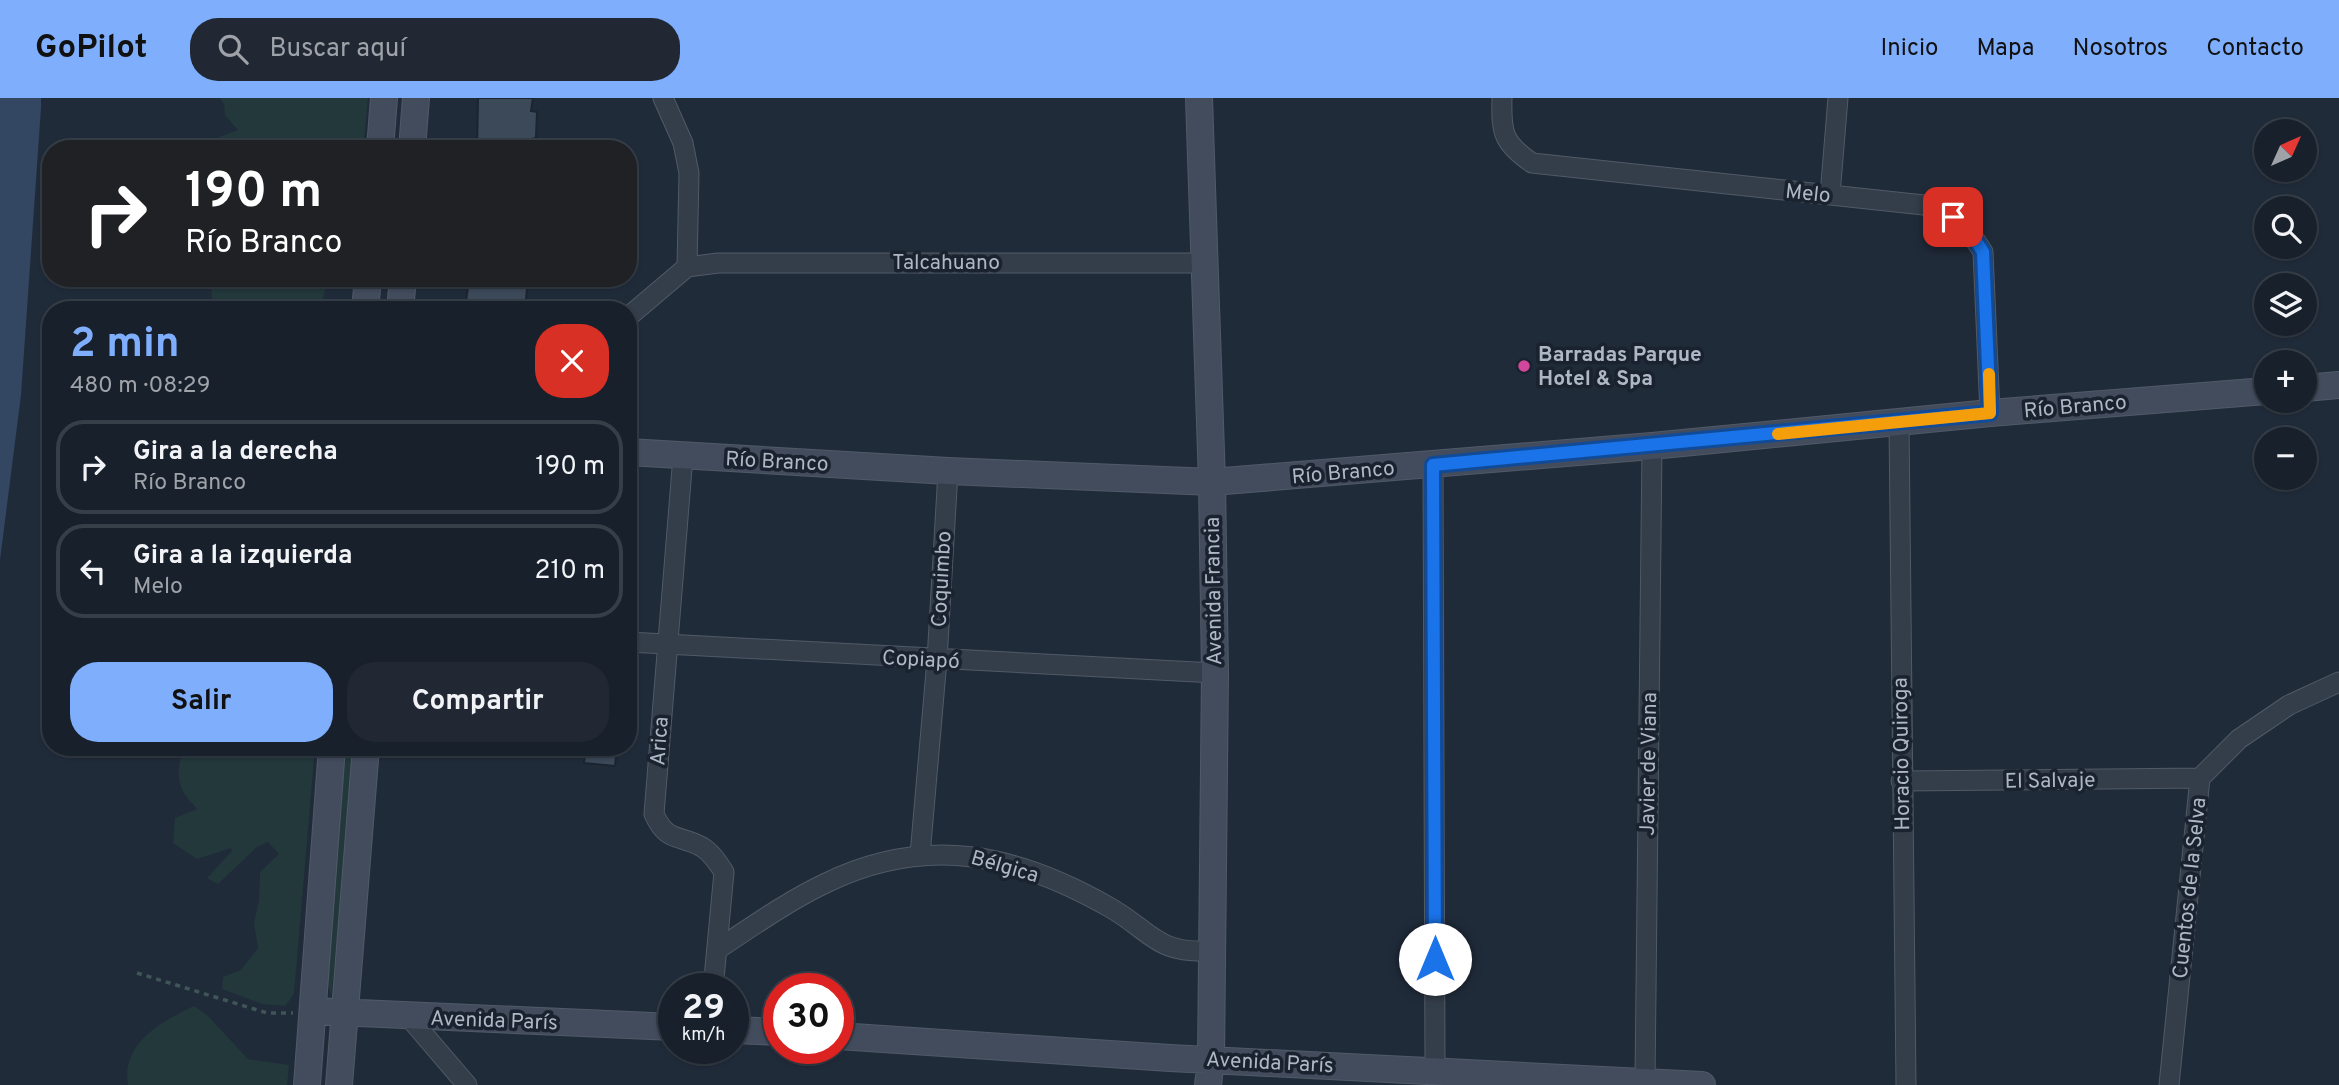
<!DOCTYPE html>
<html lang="es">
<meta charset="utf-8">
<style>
:root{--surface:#18202c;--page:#212834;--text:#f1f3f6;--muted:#9fa3a9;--line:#363e48;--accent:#7eaefc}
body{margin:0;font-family:Overpass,sans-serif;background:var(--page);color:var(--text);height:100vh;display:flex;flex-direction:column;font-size:26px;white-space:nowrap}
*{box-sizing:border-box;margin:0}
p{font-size:23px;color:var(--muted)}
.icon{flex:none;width:38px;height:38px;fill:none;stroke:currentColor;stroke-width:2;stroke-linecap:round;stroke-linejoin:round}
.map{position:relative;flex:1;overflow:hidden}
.sheet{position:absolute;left:42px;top:203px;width:595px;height:455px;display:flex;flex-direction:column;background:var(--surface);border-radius:28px;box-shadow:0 2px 5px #0004,0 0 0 2px var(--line)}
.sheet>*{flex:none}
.guide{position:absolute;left:42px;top:42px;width:595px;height:147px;border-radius:28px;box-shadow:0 2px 5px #0004,0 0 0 2px var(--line);background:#202124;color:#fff;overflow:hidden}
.needle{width:46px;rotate:45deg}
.controls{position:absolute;left:2254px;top:21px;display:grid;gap:14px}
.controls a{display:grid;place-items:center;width:63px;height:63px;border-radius:50%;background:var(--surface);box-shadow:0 2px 5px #0004,0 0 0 2px var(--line);font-size:35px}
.speed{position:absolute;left:658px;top:875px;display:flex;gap:14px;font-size:35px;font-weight:700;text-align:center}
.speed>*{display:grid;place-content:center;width:91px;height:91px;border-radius:50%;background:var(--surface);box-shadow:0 2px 5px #0004,0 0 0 2px var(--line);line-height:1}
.speed small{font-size:18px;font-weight:400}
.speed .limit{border:10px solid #d22;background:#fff;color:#111}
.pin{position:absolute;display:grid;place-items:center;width:60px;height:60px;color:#fff;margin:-30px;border-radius:14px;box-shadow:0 4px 10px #0006}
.me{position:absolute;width:77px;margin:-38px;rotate:0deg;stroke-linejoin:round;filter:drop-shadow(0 0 5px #0008)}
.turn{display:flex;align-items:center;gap:24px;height:147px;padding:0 28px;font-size:32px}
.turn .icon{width:91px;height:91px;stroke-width:2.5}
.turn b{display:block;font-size:49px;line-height:60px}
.round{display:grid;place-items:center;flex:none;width:74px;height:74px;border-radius:28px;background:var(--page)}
.head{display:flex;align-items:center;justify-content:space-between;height:119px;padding:0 28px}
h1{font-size:42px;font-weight:700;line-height:52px;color:var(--accent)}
.cta{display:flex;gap:14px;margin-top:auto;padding:14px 28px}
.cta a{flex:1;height:80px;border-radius:28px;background:var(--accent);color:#111;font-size:28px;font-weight:700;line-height:80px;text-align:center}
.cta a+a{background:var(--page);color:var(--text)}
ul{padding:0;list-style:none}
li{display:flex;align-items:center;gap:21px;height:94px;margin:0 14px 10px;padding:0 14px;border:4px solid var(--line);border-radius:28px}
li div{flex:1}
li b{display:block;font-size:26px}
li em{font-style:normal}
header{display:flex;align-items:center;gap:42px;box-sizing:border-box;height:98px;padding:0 35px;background:var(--accent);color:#111}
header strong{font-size:33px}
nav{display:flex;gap:38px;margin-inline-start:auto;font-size:24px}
.search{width:490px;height:63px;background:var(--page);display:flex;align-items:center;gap:18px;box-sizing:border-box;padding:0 24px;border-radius:28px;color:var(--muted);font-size:26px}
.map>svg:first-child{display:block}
.green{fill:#22383b}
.water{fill:#334662}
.building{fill:#3c4959;stroke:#1b2430;stroke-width:2}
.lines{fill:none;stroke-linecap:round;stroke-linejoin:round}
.street-casing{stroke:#515a67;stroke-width:21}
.secondary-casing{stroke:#515a67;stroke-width:28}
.path{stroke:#405558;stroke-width:3.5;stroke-dasharray:5 5;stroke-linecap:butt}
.street{stroke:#343d4a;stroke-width:19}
.secondary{stroke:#424c5d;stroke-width:26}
.route-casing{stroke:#114b97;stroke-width:18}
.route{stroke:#1a73e8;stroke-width:12}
.slow{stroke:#f59e0b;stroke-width:12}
.hotel-dot{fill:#d1479c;stroke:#19222e;stroke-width:2.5}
.labels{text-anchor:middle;stroke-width:7;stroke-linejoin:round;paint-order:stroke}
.street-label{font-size:21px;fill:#aeb7c6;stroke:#19222e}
.poi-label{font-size:21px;font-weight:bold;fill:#aeb7c6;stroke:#19222e;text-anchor:start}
</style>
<header>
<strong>GoPilot</strong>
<div class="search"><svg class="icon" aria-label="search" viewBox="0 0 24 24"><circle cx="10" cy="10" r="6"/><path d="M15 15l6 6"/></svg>Buscar aquí</div>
<nav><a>Inicio</a><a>Mapa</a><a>Nosotros</a><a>Contacto</a></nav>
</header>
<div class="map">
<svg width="2339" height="987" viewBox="0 0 2339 987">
<rect width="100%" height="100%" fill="#202b3a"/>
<path class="green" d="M220 0H368L363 51H215L214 41 238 32 225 17 224 6Z
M215 180H327L321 212H213L211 186Z
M187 649H315L294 896 285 908 262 906 222 891 223 879 241 872 258 850 254 825 259 803 260 774 279 756 268 744 257 749 218 786 207 780 232 753 231 750 197 761 173 745 175 720 197 711C194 706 189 703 186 698 176 684 176 663 187 649Z
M343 649H356L331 900 325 870Z
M194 908 208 918 248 961 289 967 287 987H128C121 945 161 924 194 908Z"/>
<path class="water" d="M0 0H41V10L21 297 0 462Z"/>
<path class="building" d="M478 0H533L531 13 537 14 536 40 531 41V51H477Z
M469 180H528L525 212H465Z
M586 649H617L615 668 584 665Z"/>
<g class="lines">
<defs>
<path id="street" d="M1502 0C1501 35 1503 45 1532 65L1924 107C1955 120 1966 126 1983 154L1990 315
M1830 97 1838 0
M687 169 718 165H1205
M628 219 687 169 689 75 683 45 663 0
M1899 324 1906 987
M683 358 654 716C667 745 679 736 702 749 712 755 718 765 724 774L713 891
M1433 367 1435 971
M628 544 1215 575
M1901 683 2200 680
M920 757 937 562 948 373
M718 851C753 828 788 803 826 785 927 736 1016 756 1109 809 1153 834 1155 856 1212 853
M408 918 467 987
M1645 984 1652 348
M2169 987 2200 680 2239 641 2289 607 2339 584"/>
<path id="secondary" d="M1199 0 1212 384 1215 575 1211 961 1208 987
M380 51 384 0
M412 51 416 0
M365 212 368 180
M400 212 403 180
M2305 290 2339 287
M628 354 948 373 1212 384 1652 348 1990 315 2266 293
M314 913 674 929
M733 932 779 934
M838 938 1170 960 1702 987
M307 987 332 649
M339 987 366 649"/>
</defs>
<use href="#street" class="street-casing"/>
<use href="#secondary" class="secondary-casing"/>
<path class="path" d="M137 875 267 915H293"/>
<use href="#street" class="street"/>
<use href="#secondary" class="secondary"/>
</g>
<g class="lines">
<defs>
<path id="route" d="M1435 861 1433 367 1990 315 1983 154 1969 132 1953 119"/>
</defs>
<use href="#route" class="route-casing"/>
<use href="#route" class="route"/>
<path class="slow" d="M1778 336 1990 315 1989 276"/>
</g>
<circle class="hotel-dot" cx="1524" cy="268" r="7"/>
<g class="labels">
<g class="street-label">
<text transform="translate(1808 95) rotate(6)" y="7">Melo</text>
<text x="946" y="171">Talcahuano</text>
<text transform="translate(2075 308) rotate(-5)" y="7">Río Branco</text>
<text transform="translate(777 363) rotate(3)" y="7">Río Branco</text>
<text transform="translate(1343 374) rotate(-5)" y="7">Río Branco</text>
<text transform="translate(941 481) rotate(-87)" y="7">Coquimbo</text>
<text transform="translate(1213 493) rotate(-91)" y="7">Avenida Francia</text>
<text transform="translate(921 561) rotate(3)" y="7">Copiapó</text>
<text transform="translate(659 643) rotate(-86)" y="7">Arica</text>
<text transform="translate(1901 656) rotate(-91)" y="7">Horacio Quiroga</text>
<text transform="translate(1648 666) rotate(-89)" y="7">Javier de Viana</text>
<text transform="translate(2050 682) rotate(-1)" y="7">El Salvaje</text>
<text transform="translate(1005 768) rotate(16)" y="7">Bélgica</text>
<text transform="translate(2189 790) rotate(-84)" y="7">Cuentos de la Selva</text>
<text transform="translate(494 922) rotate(2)" y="7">Avenida París</text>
<text transform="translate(1270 964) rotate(3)" y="7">Avenida París</text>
</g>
<g class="poi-label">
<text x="1538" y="263">Barradas Parque<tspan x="1538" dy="24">Hotel &amp; Spa</tspan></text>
</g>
</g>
</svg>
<div class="controls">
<a><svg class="needle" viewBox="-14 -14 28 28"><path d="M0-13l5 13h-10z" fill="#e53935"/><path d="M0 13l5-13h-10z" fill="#9fa3a9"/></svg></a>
<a><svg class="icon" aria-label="search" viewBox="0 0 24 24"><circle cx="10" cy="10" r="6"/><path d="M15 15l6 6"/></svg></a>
<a><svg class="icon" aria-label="layers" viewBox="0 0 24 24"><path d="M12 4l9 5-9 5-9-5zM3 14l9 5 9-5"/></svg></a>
<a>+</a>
<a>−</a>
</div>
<div class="speed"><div>29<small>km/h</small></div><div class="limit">30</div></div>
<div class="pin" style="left:1953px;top:119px;background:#d93025"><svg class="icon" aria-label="arrive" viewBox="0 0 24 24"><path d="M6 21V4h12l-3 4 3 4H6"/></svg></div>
<svg class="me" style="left:1435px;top:861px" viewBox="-20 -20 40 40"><circle r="19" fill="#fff"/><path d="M0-13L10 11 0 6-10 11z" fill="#1a73e8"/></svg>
<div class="guide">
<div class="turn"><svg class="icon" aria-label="right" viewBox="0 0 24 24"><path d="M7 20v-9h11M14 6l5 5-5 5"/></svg><div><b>190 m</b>Río Branco</div></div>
</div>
<section class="sheet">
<div class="head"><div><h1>2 min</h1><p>480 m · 08:29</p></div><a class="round" style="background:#d93025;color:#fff"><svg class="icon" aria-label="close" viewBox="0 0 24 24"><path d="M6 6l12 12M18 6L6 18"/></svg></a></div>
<ul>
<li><svg class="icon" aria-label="right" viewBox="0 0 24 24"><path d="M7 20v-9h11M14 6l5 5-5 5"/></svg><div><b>Gira a la derecha</b><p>Río Branco</p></div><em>190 m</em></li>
<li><svg class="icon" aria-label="left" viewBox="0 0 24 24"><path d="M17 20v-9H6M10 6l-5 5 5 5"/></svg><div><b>Gira a la izquierda</b><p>Melo</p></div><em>210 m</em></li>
</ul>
<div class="cta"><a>Salir</a><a>Compartir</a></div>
</section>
</div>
